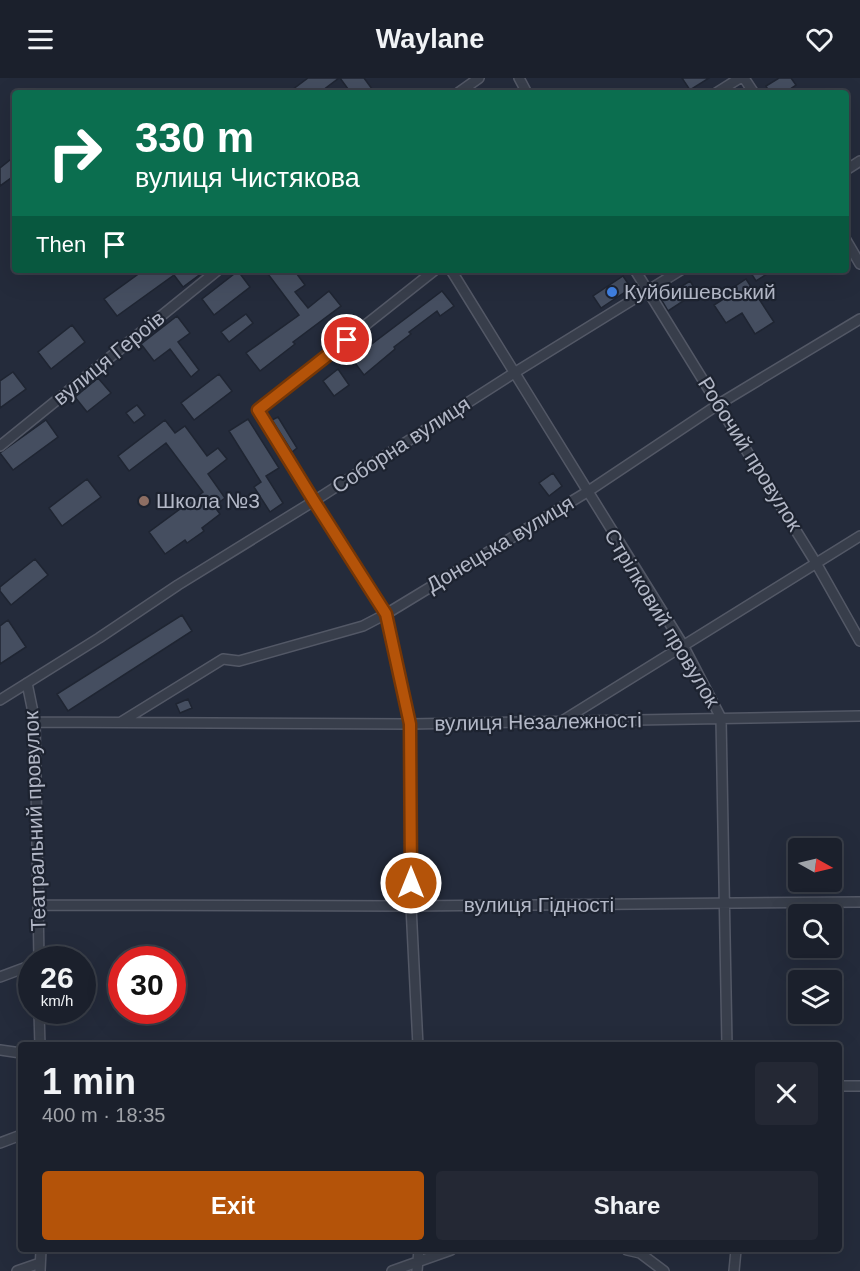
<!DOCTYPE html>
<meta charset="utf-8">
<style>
:root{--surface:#1b202c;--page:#242834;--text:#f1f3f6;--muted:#a0a3a9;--line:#393e48;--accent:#b45309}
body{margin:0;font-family:Arial,sans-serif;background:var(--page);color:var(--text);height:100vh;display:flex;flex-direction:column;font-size:22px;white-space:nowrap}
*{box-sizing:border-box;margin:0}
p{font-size:20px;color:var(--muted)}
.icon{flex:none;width:33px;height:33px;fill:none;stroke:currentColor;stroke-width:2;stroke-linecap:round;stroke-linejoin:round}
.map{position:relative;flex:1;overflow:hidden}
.drawer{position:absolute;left:18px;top:964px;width:824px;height:210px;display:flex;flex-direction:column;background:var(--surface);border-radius:6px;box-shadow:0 6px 24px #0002,0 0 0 2px var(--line)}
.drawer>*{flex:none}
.banner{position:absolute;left:12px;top:12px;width:837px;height:183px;border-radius:6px;box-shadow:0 6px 24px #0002,0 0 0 2px var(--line);background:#0b6e4f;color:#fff;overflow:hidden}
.needle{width:39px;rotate:98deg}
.buttons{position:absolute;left:788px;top:760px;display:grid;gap:12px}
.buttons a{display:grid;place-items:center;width:54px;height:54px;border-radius:6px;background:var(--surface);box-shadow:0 6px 24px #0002,0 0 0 2px var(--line);font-size:30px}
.speed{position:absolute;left:18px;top:868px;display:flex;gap:12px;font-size:30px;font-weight:700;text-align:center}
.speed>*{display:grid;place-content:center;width:78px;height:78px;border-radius:50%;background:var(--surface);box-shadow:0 6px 24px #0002,0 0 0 2px var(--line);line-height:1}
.speed small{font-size:15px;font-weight:400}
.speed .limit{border:9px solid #d22;background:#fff;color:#111}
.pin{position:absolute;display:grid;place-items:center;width:51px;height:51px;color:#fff;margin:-26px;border:3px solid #fff;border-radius:50%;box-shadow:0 2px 6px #0007}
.me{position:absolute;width:66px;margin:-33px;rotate:0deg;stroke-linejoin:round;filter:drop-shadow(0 0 4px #0008)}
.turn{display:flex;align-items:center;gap:21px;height:126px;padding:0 24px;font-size:27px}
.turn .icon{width:78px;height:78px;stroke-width:2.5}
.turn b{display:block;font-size:42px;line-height:51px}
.then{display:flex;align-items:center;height:57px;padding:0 24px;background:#0003;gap:12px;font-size:22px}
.round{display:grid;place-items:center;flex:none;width:63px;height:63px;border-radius:6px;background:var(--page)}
.head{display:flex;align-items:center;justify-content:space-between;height:102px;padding:0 24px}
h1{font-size:36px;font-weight:700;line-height:45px}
.action{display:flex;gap:12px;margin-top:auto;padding:12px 24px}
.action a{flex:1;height:69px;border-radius:6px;background:var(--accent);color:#fff;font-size:24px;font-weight:700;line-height:69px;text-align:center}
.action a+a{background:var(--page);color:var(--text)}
header{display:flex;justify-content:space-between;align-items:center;height:78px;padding:0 24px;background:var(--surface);font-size:27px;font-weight:700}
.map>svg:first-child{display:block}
.building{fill:#454e60;stroke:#1f2532;stroke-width:1.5}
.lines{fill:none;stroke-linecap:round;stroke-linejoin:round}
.street-casing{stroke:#535866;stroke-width:12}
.street{stroke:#383e4b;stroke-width:9}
.route-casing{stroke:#753606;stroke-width:15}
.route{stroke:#b45309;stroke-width:10}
.shop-dot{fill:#3f7fe0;stroke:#1d2330;stroke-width:2}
.education-dot{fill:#8d6e63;stroke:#1d2330;stroke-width:2}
.labels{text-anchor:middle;stroke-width:4.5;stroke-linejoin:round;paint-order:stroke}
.poi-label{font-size:21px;fill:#b3b8c7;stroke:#1d2330;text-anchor:start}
.street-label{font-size:21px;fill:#b3b8c7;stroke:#1d2330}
</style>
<header><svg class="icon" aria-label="menu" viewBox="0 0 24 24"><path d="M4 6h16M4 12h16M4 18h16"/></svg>Waylane<svg class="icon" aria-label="heart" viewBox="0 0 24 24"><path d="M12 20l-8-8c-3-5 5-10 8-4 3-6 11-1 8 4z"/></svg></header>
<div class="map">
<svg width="860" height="1193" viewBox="0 0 860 1193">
<rect width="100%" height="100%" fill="#242b3b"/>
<path class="building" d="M308 0H339L319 15H288Z
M340 0H364L375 15H351Z
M682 0H709L690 12Z
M779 0H791L796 7 784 15H770L766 8Z
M15 78V97L0 108V90Z
M144 192H206L183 209 174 197 117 238 104 221Z
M265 192H294L305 207 295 214 308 230 329 213 341 228 293 264 295 266 260 293 246 275 299 237Z
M749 192H773L756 203Z
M238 193 250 209 214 237 202 221Z
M623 198 631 210 601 230 593 218Z
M746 201 774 244 755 256 742 235 726 245 714 227 730 217 728 213Z
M690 203 697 214 668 233 661 221Z
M442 213 454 228 440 238 437 233 409 254 411 256 394 269 395 271 364 297 352 281Z
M246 236 253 245 229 264 221 254Z
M177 238 190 255 178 264 199 292 191 299 170 271 154 283 141 266Z
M72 247 85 264 51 291 38 274Z
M338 291 349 307 334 318 323 303Z
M13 294 26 311 0 330V303Z
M219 296 232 313 194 342 181 325Z
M98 300 111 315 87 334 75 319Z
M137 327 145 337 134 345 126 335Z
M278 339 297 370 292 374 272 342Z
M248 341 279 390 266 398 283 425 270 434 254 409 261 404 229 353Z
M46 342 58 359 13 392 0 375Z
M165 342 175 355 185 348 207 378 218 370 227 381 208 396 225 420 214 428 220 436 202 450 204 453 187 465 185 462 165 476 149 454 203 414 166 365 129 393 118 378Z
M553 395 562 408 549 418 539 405Z
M87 401 101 419 62 448 49 430Z
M35 481 48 497 11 527 0 513V509Z
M182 537 192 553 68 633 57 616Z
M8 542 26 569 0 586V548Z
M188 621 192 630 180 635 176 626Z"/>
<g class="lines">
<defs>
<path id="street" d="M519 0 527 15
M744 0 754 15
M458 15 479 0
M716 15 740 0
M846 92 860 83
M846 162 860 186
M451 192 683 567 721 640 727 968
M635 192 816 485 860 563
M0 368 218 192
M27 605 35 644 39 882
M0 622 99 560 178 507 314 423 514 295 681 192
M562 643 860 458
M35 644 410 646 860 638
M121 644 223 581 239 583 363 548 386 536 587 414 719 326 860 241
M38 827 411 828 860 824
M0 899 32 887
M39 933 40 968
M418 968 411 828 410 646 386 536 314 423 258 332 435 192
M0 972 21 975
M838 1008H860
M0 1065 21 1057
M627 1172 640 1175 664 1193
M17 1193 40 1185
M40 1193 41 1172
M392 1193 451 1172
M417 1193 419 1172
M734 1193 736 1172"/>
</defs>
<use href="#street" class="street-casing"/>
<use href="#street" class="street"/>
</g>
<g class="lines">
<defs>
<path id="route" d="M347 262 258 332 314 423 386 536 410 646 411 805"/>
</defs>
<use href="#route" class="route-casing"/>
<use href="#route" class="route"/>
</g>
<circle class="shop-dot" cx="612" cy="214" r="6"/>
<circle class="education-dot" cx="144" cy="423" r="6"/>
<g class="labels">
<g class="poi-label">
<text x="624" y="221">Куйбишевський</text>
<text x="156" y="430">Школа №3</text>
</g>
<g class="street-label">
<text transform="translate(109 280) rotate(-39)" y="7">вулиця Героїв</text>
<text transform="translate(401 367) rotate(-33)" y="7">Соборна вулиця</text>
<text transform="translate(750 376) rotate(58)" y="7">Робочий провулок</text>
<text transform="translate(500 466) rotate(-31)" y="7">Донецька вулиця</text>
<text transform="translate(662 540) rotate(59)" y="7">Стрілковий провулок</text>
<text transform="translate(538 644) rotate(-1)" y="7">вулиця Незалежності</text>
<text transform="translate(35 743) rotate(-92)" y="7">Театральний провулок</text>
<text x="539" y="834">вулиця Гідності</text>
</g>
</g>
</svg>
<div class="buttons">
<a><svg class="needle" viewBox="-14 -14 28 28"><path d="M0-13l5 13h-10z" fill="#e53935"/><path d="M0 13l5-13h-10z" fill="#a0a3a9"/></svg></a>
<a><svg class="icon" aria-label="search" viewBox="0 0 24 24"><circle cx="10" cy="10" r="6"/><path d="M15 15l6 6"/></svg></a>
<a><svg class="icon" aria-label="layers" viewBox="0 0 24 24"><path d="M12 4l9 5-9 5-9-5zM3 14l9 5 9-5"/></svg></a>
</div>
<div class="speed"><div>26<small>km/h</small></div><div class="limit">30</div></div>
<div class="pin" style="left:347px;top:262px;background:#d93025"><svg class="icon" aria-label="arrive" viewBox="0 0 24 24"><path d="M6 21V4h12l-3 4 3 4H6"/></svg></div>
<svg class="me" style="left:411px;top:805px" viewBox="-20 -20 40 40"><circle r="17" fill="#b45309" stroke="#fff" stroke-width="3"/><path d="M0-11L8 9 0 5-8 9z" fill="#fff"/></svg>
<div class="banner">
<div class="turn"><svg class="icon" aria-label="right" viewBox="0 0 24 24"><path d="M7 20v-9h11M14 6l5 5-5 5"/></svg><div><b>330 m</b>вулиця Чистякова</div></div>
<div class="then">Then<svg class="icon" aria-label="arrive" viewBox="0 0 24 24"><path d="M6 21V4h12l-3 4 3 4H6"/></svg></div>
</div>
<section class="drawer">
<div class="head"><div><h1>1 min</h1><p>400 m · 18:35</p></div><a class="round"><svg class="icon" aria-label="close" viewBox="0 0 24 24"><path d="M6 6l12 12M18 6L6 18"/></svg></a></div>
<div class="action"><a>Exit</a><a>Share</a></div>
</section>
</div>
